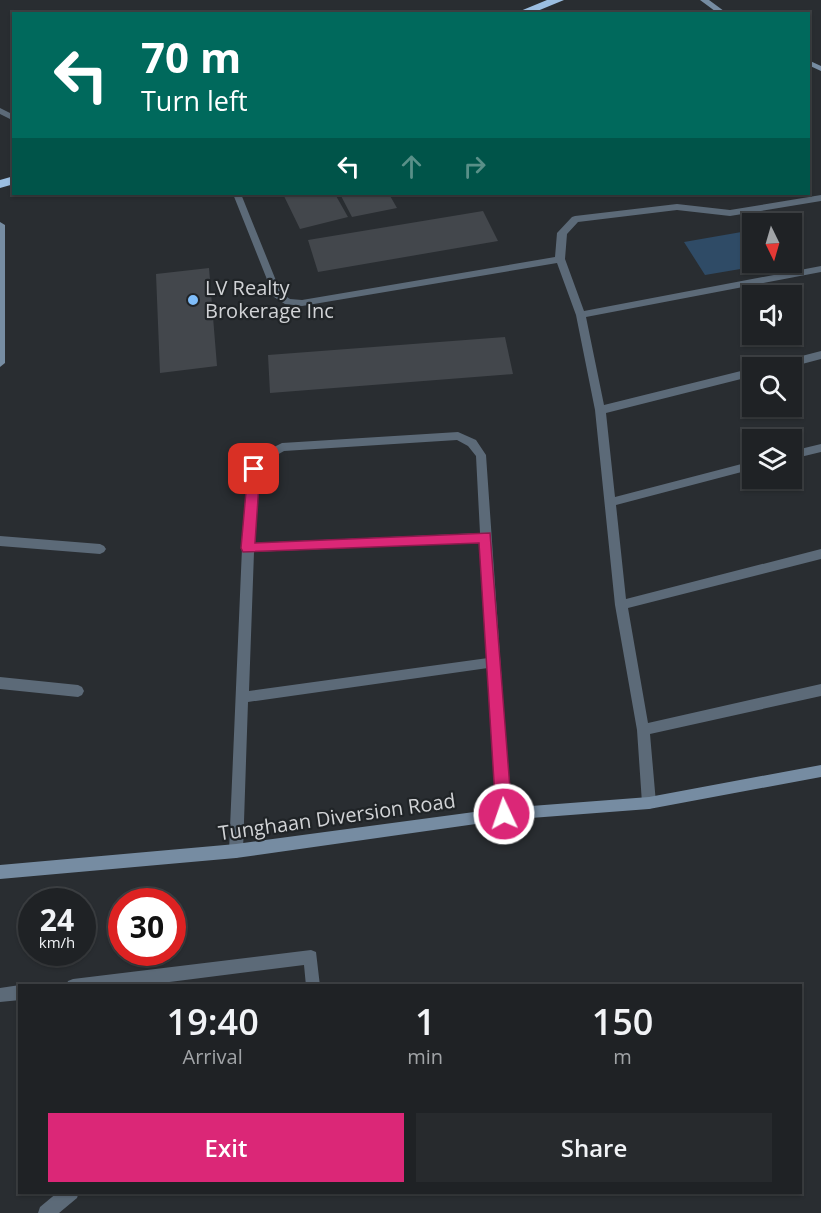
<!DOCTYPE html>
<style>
:root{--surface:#1f2225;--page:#272a2d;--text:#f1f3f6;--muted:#a1a4a7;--line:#3c3f42;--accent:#db2777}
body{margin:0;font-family:"Open Sans",sans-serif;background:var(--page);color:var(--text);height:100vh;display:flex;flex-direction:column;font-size:22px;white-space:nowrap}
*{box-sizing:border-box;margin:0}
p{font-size:20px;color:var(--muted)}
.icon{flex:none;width:33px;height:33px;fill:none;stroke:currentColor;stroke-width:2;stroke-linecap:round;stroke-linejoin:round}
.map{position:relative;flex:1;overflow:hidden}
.panel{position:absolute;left:18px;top:984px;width:784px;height:210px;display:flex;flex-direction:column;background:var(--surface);border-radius:0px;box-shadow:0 2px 4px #0004,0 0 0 2px var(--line)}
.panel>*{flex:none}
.banner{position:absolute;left:12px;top:12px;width:798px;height:183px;border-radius:0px;box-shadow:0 2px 4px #0004,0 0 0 2px var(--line);background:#00695c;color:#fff;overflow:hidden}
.needle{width:39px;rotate:175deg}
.buttons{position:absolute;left:742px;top:213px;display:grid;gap:12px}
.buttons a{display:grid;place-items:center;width:60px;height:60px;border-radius:0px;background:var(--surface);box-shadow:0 2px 4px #0004,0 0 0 2px var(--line);font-size:30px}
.speed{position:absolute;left:18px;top:888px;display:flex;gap:12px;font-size:30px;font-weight:700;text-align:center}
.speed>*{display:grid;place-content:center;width:78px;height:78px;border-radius:50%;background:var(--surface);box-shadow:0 2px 4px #0004,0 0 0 2px var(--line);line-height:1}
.speed small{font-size:15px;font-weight:400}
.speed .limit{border:9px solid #d22;background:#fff;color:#111}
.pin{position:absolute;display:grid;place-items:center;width:51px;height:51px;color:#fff;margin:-26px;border-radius:12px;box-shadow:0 3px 9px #0006}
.me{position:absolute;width:66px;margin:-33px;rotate:357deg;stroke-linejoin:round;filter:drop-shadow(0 0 4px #0008)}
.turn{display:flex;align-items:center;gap:21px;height:126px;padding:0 30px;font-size:27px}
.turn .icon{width:78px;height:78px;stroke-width:2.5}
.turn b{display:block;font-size:42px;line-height:51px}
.lanes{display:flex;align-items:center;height:57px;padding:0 30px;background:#0003;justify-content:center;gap:30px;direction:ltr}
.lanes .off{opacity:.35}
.eta{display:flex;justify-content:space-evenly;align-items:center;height:102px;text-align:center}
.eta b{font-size:36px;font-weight:600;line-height:42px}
.primary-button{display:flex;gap:12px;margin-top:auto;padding:12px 30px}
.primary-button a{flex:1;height:69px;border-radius:0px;background:var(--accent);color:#fff;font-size:24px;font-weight:600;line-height:69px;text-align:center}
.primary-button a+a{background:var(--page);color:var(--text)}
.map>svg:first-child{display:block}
.green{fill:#2f4b66}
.building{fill:#43474c}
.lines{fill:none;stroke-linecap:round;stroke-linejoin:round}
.lane{fill:#5c6a78;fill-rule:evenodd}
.street{fill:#5c6a78;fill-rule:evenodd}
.secondary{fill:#768ca2;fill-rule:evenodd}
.highway{fill:#9bbee1;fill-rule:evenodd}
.route{fill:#db2777;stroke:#8e194d;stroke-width:1.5}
.poi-dot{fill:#7fbdfa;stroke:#202427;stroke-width:2}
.labels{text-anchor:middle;stroke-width:4.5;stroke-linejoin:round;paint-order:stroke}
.poi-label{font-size:20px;fill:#d1d3d6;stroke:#202427;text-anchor:start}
.street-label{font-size:20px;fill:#d1d3d6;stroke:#202427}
</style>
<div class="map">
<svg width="821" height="1213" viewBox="0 0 821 1213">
<rect width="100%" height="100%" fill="#292d31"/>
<path class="green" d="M753 230V262L776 263 705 275 684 242Z"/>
<path class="building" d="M283 194H335L348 217 300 229Z
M340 194H389L397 208 352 217Z
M483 211 498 241 318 272 308 240Z
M209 268 217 366 160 373 156 274Z
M505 337 513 374 270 393 268 355Z"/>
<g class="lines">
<path class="lane" d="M0 108 14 115V121L0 114Z"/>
<path class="street" d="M233 194H241L281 293 290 299 302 300 555 257 557 233 572 217 575 216 677 204 730 210 821 195V201L730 216 677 210 578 222 567 234 565 259 584 311 821 266V272L586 317 604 405 753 368V376L606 413 615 497 753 461V469L616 505 626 599 821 549V559L628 608 648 723 821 684V696L650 734 656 803 654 807 649 809 644 807 642 803 637 730 615 605 595 410 576 315 557 263 302 306 285 304 274 297Z
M821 351V359L787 368H766L771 364Z
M458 432 476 440 486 455 511 814 509 819 504 820 499 819 497 814 488 668 248 702 243 851 241 856 236 858 231 856 229 851 242 548 249 469 262 453 282 443ZM457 440 468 446 476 456 480 533 254 543 259 470 270 459 284 451ZM481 542 488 658 249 691 254 552Z
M821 444V452L792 459V451Z
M0 536 100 544 104 546 106 549 104 552 100 554 0 546Z
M0 677 78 685 82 687 84 691 82 695 78 697 0 689Z
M311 950 316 952 320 986H306L304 965 138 986H66L68 981 73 979Z
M20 985 22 986H20V1000L0 1002V988Z
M58 1192H79L77 1198 59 1213H38L40 1207Z"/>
<path class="secondary" d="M700 0H709L728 14H719Z
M808 60 821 66V71L808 65Z
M0 222 5 225V363L0 367Z
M821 765V777L649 809 504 820 236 858 0 879V865L236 844 504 808 649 797Z"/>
<path class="highway" d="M547 0H564L530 14H513Z
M14 176V184L0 188V180Z"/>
</g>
<path class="route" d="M254 464 260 469 255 543 490 533 512 814 510 819 504 821 499 819 496 814 479 543 243 552 241 548 248 469Z"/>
<circle class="poi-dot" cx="193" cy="300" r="6"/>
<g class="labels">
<g class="poi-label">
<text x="205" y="295">LV Realty<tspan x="205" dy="23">Brokerage Inc</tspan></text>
</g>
<g class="street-label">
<text transform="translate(337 817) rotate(-8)" y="7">Tunghaan Diversion Road</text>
</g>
</g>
</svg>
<div class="buttons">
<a><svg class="needle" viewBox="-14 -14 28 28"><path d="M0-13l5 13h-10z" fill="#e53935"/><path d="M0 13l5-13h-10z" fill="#a1a4a7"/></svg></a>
<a><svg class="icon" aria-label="sound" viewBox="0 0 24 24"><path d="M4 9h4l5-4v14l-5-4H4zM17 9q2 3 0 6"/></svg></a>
<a><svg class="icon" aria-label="search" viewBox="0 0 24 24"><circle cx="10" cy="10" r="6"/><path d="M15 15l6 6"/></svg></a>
<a><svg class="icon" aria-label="layers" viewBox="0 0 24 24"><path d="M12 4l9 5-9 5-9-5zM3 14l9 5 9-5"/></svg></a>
</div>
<div class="speed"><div>24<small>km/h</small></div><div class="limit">30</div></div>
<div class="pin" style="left:254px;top:469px;background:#d93025"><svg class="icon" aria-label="arrive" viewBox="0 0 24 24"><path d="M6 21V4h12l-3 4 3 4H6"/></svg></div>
<svg class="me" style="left:504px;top:814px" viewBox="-20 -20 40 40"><circle r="17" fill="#db2777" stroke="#fff" stroke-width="3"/><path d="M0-11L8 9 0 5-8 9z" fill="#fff"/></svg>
<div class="banner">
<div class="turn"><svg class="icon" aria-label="left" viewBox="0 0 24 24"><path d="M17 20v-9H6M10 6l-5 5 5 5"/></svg><div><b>70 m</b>Turn left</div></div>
<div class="lanes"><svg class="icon" aria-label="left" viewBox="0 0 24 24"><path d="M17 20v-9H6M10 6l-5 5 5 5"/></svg><svg class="icon off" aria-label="ahead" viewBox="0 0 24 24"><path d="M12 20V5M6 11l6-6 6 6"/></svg><svg class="icon off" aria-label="right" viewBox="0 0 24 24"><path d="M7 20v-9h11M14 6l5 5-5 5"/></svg></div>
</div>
<section class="panel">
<div class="eta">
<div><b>19:40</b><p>Arrival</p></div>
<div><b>1</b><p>min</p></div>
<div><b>150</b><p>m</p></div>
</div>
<div class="primary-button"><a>Exit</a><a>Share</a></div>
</section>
</div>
